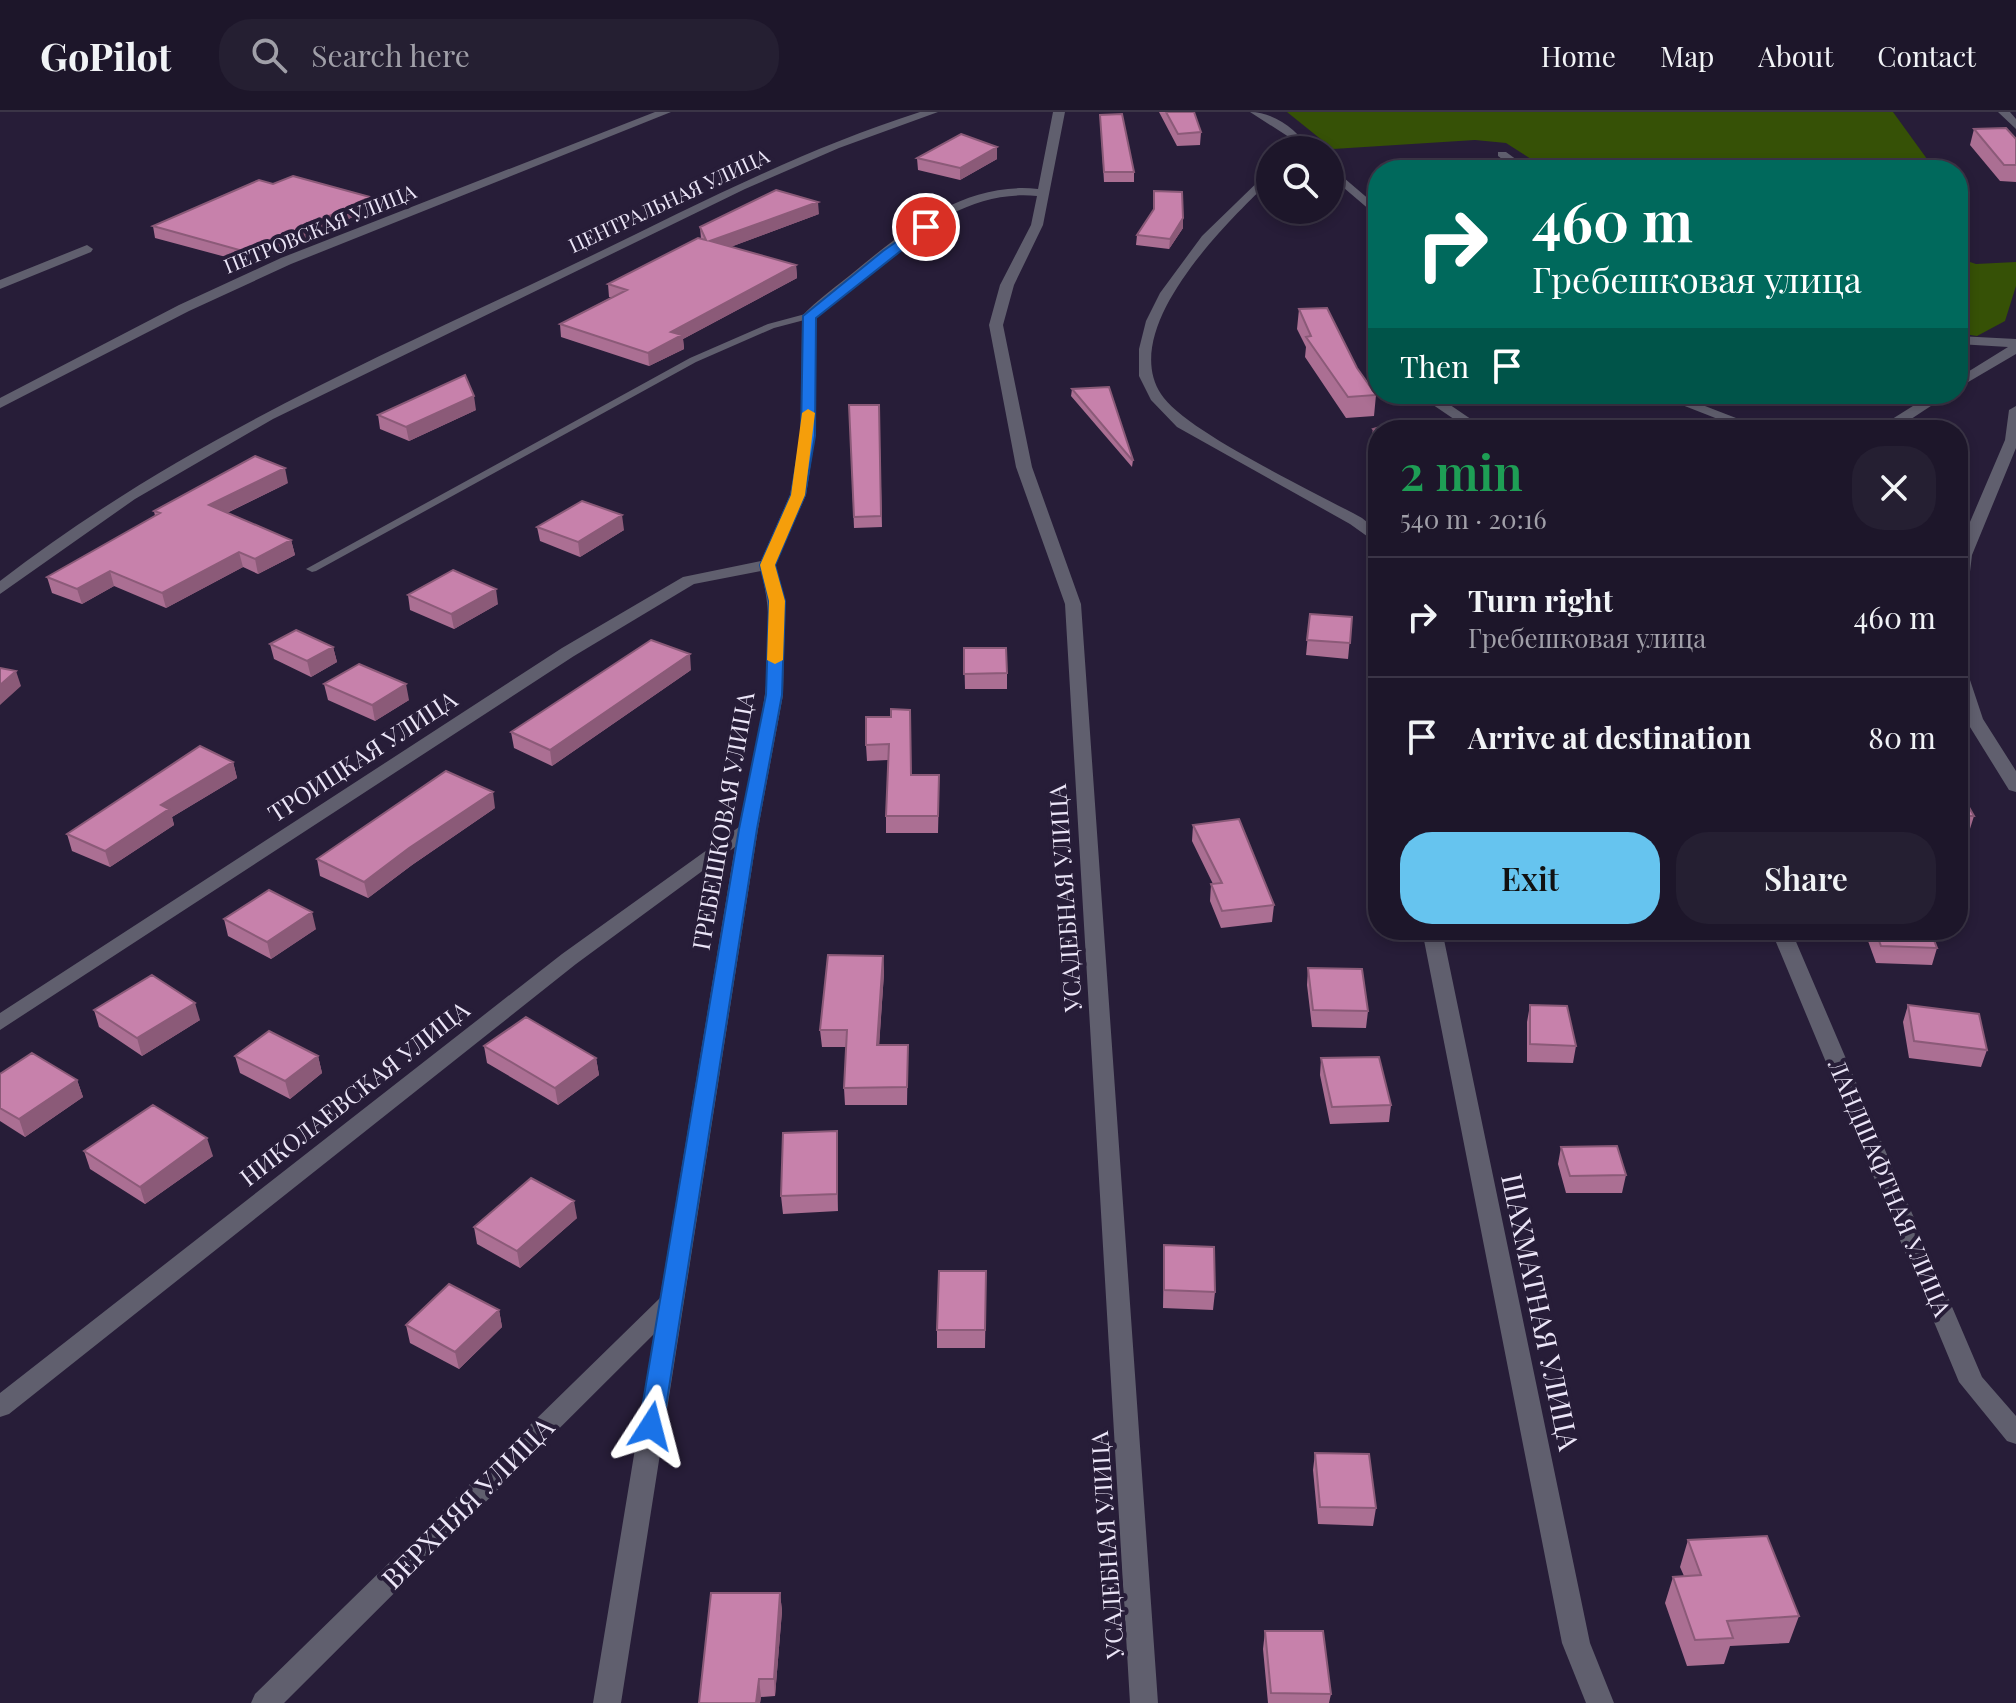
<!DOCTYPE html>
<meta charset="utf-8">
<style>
:root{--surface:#1d162a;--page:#251f32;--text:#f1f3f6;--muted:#a09fa8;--line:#3b3547;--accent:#66c4ef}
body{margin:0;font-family:"Playfair Display",serif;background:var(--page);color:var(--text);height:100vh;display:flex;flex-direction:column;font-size:30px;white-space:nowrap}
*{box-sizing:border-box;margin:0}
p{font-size:26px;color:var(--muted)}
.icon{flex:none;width:44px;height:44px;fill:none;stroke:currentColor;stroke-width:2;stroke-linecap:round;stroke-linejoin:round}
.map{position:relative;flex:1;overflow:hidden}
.side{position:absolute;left:1368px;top:308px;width:600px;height:520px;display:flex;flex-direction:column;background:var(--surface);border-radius:32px;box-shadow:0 4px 12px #0003,0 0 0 2px var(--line)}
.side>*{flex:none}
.top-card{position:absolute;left:1368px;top:48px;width:600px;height:244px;border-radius:32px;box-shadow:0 4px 12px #0003,0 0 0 2px var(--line);background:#00695c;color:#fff;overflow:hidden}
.tools{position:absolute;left:1256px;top:24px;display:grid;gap:16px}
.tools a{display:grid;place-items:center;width:88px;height:88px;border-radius:50%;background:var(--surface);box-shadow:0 4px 12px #0003,0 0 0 2px var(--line);font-size:40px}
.pin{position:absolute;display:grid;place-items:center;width:68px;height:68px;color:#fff;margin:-34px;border:4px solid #fff;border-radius:50%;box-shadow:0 2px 8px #0007}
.me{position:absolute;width:88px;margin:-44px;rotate:9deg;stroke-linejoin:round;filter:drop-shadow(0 0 6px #0008)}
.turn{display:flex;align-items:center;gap:28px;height:168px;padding:0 32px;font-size:36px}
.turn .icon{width:104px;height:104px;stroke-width:2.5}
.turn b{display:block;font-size:56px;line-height:68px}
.then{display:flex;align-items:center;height:76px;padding:0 32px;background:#0003;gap:16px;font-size:30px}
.round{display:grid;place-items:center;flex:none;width:84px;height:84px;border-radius:32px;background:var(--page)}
.overview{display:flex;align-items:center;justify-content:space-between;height:136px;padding:0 32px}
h1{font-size:48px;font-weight:600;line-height:60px;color:#1e9e55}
.primary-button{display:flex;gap:16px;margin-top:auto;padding:16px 32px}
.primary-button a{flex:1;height:92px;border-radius:32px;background:var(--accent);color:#111;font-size:32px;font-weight:600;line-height:92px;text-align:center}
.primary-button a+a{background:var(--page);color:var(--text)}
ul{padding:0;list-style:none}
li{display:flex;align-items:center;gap:24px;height:120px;padding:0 32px;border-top:2px solid var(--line)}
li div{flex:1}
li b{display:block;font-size:30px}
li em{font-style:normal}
header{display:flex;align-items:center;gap:48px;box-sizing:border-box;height:112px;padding:0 40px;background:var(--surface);border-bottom:2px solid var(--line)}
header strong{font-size:38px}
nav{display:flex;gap:44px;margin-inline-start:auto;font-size:28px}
.search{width:560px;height:72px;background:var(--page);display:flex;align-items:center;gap:20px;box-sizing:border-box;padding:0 28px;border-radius:32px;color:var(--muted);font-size:30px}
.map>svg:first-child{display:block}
.forest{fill:#365106}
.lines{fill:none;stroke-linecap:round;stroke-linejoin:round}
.service{fill:#605f6e;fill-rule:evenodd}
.minor{fill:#605f6e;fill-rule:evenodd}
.wall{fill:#ab6f93}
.shaded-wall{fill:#8b5a78}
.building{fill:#c781ab;stroke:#8b5a78;stroke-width:2}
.route{fill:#1a73e8;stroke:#114b97;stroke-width:2}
.slow{fill:#f59e0b}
.labels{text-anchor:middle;stroke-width:8;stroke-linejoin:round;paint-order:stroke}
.far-street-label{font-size:20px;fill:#ebe5f7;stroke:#271d38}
.street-label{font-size:24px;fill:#ebe5f7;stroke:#271d38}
.near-street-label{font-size:28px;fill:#ebe5f7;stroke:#271d38}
</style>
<header>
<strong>GoPilot</strong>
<div class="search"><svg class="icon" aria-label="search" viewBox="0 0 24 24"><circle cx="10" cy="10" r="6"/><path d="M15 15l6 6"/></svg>Search here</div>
<nav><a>Home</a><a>Map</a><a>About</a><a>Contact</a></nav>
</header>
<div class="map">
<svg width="2016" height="1591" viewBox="0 0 2016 1591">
<rect width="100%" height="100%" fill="#271d38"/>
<path class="forest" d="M1287 0H1893L1935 58H1621L1564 51 1542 54 1506 31 1475 28 1333 37Z
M1958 146 1976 152 2016 150V174L2005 209 1977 224 1958 221Z"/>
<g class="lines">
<path class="service" d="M809 201 812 202V206L774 216 696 250 316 459 312 460 306 457 690 246 768 212Z"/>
<path class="minor" d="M655 0H671L291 152 189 199 0 296V286L179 193 281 146Z
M920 0H938L839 36 745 77 273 307 135 387 0 482V469C171 337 356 255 549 164 672 106 791 41 920 0Z
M1053 0H1065L1043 113 1014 173 1003 213 1032 355 1081 492 1158 1591H1130L1065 492 1016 355 989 213 1000 173 1031 113 1037 84C950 75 877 155 816 205L815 324 806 383 775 453 785 489 783 583 758 717 621 1591H593L654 1222 284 1591H251L255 1582 660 1186 735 735 576 852 9 1302 0 1305V1281L562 842 739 715C755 633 783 542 761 459L694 472 574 544 0 918V901L562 536 683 465 761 449 790 383 801 324 802 204C817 188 837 174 854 160 906 117 966 69 1038 77Z
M1250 0C1274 0 1298 18 1310 38H1298L1292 27Z
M1998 0H2010L2016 7V17Z
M1498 40H1506L1531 58H1517L1498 44Z
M1330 54 1378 95V105L1330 64Z
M1270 58V69C1227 110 1118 216 1161 282 1184 319 1317 381 1362 406L1378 419V432L1350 412 1177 315 1151 288 1139 264V237L1146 209 1160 181 1202 124Z
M87 133 93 137 91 140 0 177V168Z
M1958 224 2016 227V242L1958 276V266L2008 235 1958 232Z
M1417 282H1434L1487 318H1470Z
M1654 282H1674L1767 318H1746Z
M1932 282H1949L1899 315 1867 318 1889 309Z
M2016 294V336L1972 443 1966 493 1958 498V438L2005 328 2009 298Z
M1958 554 1967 559 1983 607 2016 659V680L2009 678 1965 607 1958 586Z
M1422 818H1442L1590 1531 1614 1591H1586L1562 1531Z
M1771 818H1791L1982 1265 2016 1304V1332L2007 1329 1959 1270Z"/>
</g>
<path class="wall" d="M1159 0H1194L1201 20 1200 33 1177 34Z
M1100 3 1134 60V70H1104Z
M1974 17 2016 27V70L2000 69 1970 33Z
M997 35V47L960 68 918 58 917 46Z
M273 72 372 96 252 152 155 126 153 114Z
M1154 79 1183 116 1169 137 1136 133 1137 123 1154 98Z
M819 102 730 135 796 153 797 166 683 227 684 237 649 254 561 225 560 212 612 185H609L608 172 701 127 700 115Z
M1299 197 1357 256 1376 283 1374 304 1346 306 1305 245 1306 235 1297 217Z
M1072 277 1133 348 1132 355 1071 284Z
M849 293H879L882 415 854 416Z
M476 298 409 329 380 317 378 303Z
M1373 317 1378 318V337L1371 330Z
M288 371 227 401 291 428 295 443 258 462 243 455 166 496 114 474 82 492 52 481 47 465 155 404 154 399Z
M537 415 624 418 580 445 540 429Z
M408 483 498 492 454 517 410 498Z
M1310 502 1352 505 1348 547 1306 543Z
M270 532 333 535 337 550 311 565 274 547Z
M964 536 1007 561V577H965Z
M691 558 552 654 514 636 511 620Z
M324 572 409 588 375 609 328 588Z
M891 605 912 663 939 679 938 721H886V704L888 648 867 649 866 633Z
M233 650 237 666 172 705 174 713 110 755 72 739 67 722Z
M1958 676 1974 704 1969 720H1958Z
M495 696 412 753 368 786 320 764 317 747Z
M1193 713 1274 793 1272 810 1221 816 1210 789 1211 772H1213L1192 729Z
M224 807 316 817 271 847 228 824Z
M1864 818H1930L1937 836 1932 853 1876 851Z
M883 844 884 861 879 933H908L907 993H845L844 976 846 935H822L820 918Z
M1308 856 1368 899 1366 916 1312 915 1307 873Z
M1530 893 1576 934 1573 951 1527 950V910Z
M1908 893 1987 938 1981 955 1909 946 1903 910Z
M94 898 200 908 142 944 99 915Z
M484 934 596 946 599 963 558 993 487 951Z
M235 944H318L322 961 290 987 240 961Z
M1321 946 1391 993 1389 1010 1330 1012 1320 963Z
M0 962 77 968 83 985 25 1025 0 1009Z
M837 1019 838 1099 783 1102 781 1084Z
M1561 1035 1626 1063 1622 1081H1566L1558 1052Z
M84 1039 213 1044 145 1092 90 1057Z
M577 1106 520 1156 477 1132 474 1115Z
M1164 1133 1215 1180 1213 1198 1163 1196Z
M986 1177 985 1236H937V1218Z
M499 1198 502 1215 459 1257 410 1231 406 1213Z
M1315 1341 1376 1396 1373 1414 1318 1412 1313 1358Z
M1688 1428 1799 1504 1789 1531 1730 1534 1724 1552 1687 1554 1665 1491 1673 1465 1684 1464 1680 1455Z
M780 1481 782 1499 775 1584 761 1585 760 1591H699Z
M1265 1519 1331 1582 1329 1591H1268L1263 1537Z"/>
<path class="shaded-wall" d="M997 35V47L960 68V56Z
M370 85 372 96 252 152 250 141Z
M818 90 819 102 712 142 710 129Z
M1183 106V116L1169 137 1170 127Z
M796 153 797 166 683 227 684 237 649 254 648 241 671 220Z
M474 284 476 298 409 329 406 315Z
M285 356 288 371 212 408 209 393Z
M622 403 624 418 580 445 578 430Z
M291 428 295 443 258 462 255 447Z
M239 440 243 455 166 496 162 481Z
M110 459 114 474 82 492 77 477Z
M496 477 498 492 454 517 451 502Z
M333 535 337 550 311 565 307 549Z
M690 542 691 558 552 654 550 638Z
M16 559 21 574 0 593V573Z
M406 572 409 588 375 609 372 593Z
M233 650 237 666 172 705 174 713 110 755 105 739 161 693Z
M493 680 495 696 412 753 368 786 364 770 409 736Z
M312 800 316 817 271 847 267 830Z
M883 844 884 861 878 951 877 933Z
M195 891 200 908 142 944 137 926Z
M318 944 322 961 290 987 285 969Z
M596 946 599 963 558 993 555 976Z
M77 968 83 985 25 1025 19 1007Z
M837 1019 838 1036V1099L837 1082Z
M207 1026 213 1044 145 1092 140 1075Z
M574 1089 577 1106 520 1156 517 1139Z
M499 1198 502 1215 459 1257 455 1240Z
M780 1481 782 1499 775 1584 774 1567Z
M759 1567 761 1585 760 1591H756Z"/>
<path class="building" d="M1166 0H1194L1201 20 1178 22Z
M1122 2 1134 60H1104L1100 3Z
M2006 16 2016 27V53H2004L1974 17Z
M961 22 997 35 960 56 917 46Z
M293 64 370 85 250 141 153 114 259 68 273 72Z
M776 78 818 90 710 129 796 153 671 220 682 223 648 241 560 212 627 178 608 172 698 126 706 128 700 115Z
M1154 79 1182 80 1183 106 1170 127 1137 123 1154 97Z
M1327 196 1357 256 1376 283 1348 285 1306 225 1311 224 1299 197Z
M465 263 474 284 406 315 378 303Z
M1109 275 1133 348H1132L1072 277Z
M849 293H879L881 404 854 405Z
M1391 312H1411L1416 318H1378V323L1373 317Z
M255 344 285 356 209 393 291 428 255 447 239 440 162 481 110 459 77 477 47 465 160 401 154 399Z
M582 389 622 403 578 430 537 415Z
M453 458 496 477 451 502 408 483Z
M1310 502 1352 505 1350 531 1307 528Z
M296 518 333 535 307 549 270 532Z
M651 528 690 542 550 638 511 620Z
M964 536H1006L1007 561 964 562Z
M359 552 406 572 372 593 324 572Z
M0 556 16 559 0 573Z
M891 597 910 598 911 663H939L938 704H886L889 632 866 633V605H891Z
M200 634 233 650 161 693 169 697 105 739 67 722Z
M446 659 493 680 409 736 364 770 317 747Z
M1958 676 1974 704H1958Z
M1239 707 1274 793 1222 799 1211 772 1222 771 1193 713Z
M269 778 312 800 267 830 224 807Z
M1875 818H1930L1937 836 1881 834Z
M828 843 883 844 877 933H908L907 975 844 976 847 918H820Z
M1308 856 1362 857 1368 899 1313 898Z
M152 863 195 891 137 926 94 898Z
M1530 893 1567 894 1576 934 1530 932Z
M1908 893 1979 902 1987 938 1914 929Z
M526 905 596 946 555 976 484 934Z
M269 919 318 944 285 969 235 944Z
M32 941 77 968 19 1007 0 996V962Z
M1379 945 1391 993 1332 995 1321 946Z
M153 993 207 1026 140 1075 84 1039Z
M837 1019V1082L781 1084 783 1021Z
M1617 1034 1626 1063 1570 1064 1561 1035Z
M531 1066 574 1089 517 1139 474 1115Z
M1164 1133 1214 1135 1215 1180 1164 1178Z
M939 1159H986L985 1218H937Z
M449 1172 499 1198 455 1240 406 1213Z
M1315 1341 1369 1342 1376 1396 1320 1395Z
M1767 1424 1799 1504 1727 1509 1733 1526 1695 1528 1673 1465 1701 1463 1688 1428Z
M711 1481H780L774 1567H759L756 1591H699Z
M1265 1519H1323L1331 1582 1271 1581Z"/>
<path class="route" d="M922 112 931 115 816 206 815 324 810 353 805 383 775 453 785 489 782 583 757 717 663 1314 659 1321H643L639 1314 739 717 766 583 769 489 760 453 791 383 796 353 801 324 803 204 883 139Z"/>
<path class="slow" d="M808 297 815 301 805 383 775 453 785 489 783 548 775 552 767 548 769 489 760 453 791 383 802 301Z"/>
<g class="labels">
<g class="far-street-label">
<text transform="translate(669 89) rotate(-25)" y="7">ЦЕНТРАЛЬНАЯ УЛИЦА</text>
<text transform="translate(320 117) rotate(-22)" y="7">ПЕТРОВСКАЯ УЛИЦА</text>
</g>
<g class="street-label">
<text transform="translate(363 645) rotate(-33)" y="8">ТРОИЦКАЯ УЛИЦА</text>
<text transform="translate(724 709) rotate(-80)" y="8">ГРЕБЕШКОВАЯ УЛИЦА</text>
<text transform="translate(1066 786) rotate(-94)" y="8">УСАДЕБНАЯ УЛИЦА</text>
<text transform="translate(355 982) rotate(-38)" y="8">НИКОЛАЕВСКАЯ УЛИЦА</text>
<text transform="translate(1889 1076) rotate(67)" y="8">ЛАНДШАФТНАЯ УЛИЦА</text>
<text transform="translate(1108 1433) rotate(-94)" y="8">УСАДЕБНАЯ УЛИЦА</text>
</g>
<g class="near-street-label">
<text transform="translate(1540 1200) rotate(78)" y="10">ШАХМАТНАЯ УЛИЦА</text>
<text transform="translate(468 1391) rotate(-45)" y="10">ВЕРХНЯЯ УЛИЦА</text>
</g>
</g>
</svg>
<div class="tools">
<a><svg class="icon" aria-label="search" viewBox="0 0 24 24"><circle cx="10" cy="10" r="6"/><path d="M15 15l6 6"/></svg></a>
</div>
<div class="pin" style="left:926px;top:115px;background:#d93025"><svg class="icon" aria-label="arrive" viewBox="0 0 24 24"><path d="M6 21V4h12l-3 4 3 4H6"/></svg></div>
<svg class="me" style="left:651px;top:1314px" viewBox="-20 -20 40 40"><path d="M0-17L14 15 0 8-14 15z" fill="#1a73e8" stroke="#fff" stroke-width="4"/></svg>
<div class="top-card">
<div class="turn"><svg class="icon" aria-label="right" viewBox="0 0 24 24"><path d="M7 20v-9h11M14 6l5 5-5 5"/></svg><div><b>460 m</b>Гребешковая улица</div></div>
<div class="then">Then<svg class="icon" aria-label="arrive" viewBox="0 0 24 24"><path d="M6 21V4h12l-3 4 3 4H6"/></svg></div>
</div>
<section class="side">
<div class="overview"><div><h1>2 min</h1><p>540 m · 20:16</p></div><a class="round"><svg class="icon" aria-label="close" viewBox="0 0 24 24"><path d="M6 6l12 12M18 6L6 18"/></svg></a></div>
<ul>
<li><svg class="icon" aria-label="right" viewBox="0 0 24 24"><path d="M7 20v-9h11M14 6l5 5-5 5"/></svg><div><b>Turn right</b><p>Гребешковая улица</p></div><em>460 m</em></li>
<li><svg class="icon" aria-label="arrive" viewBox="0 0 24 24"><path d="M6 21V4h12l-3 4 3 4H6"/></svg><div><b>Arrive at destination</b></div><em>80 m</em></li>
</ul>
<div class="primary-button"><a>Exit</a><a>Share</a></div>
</section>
</div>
